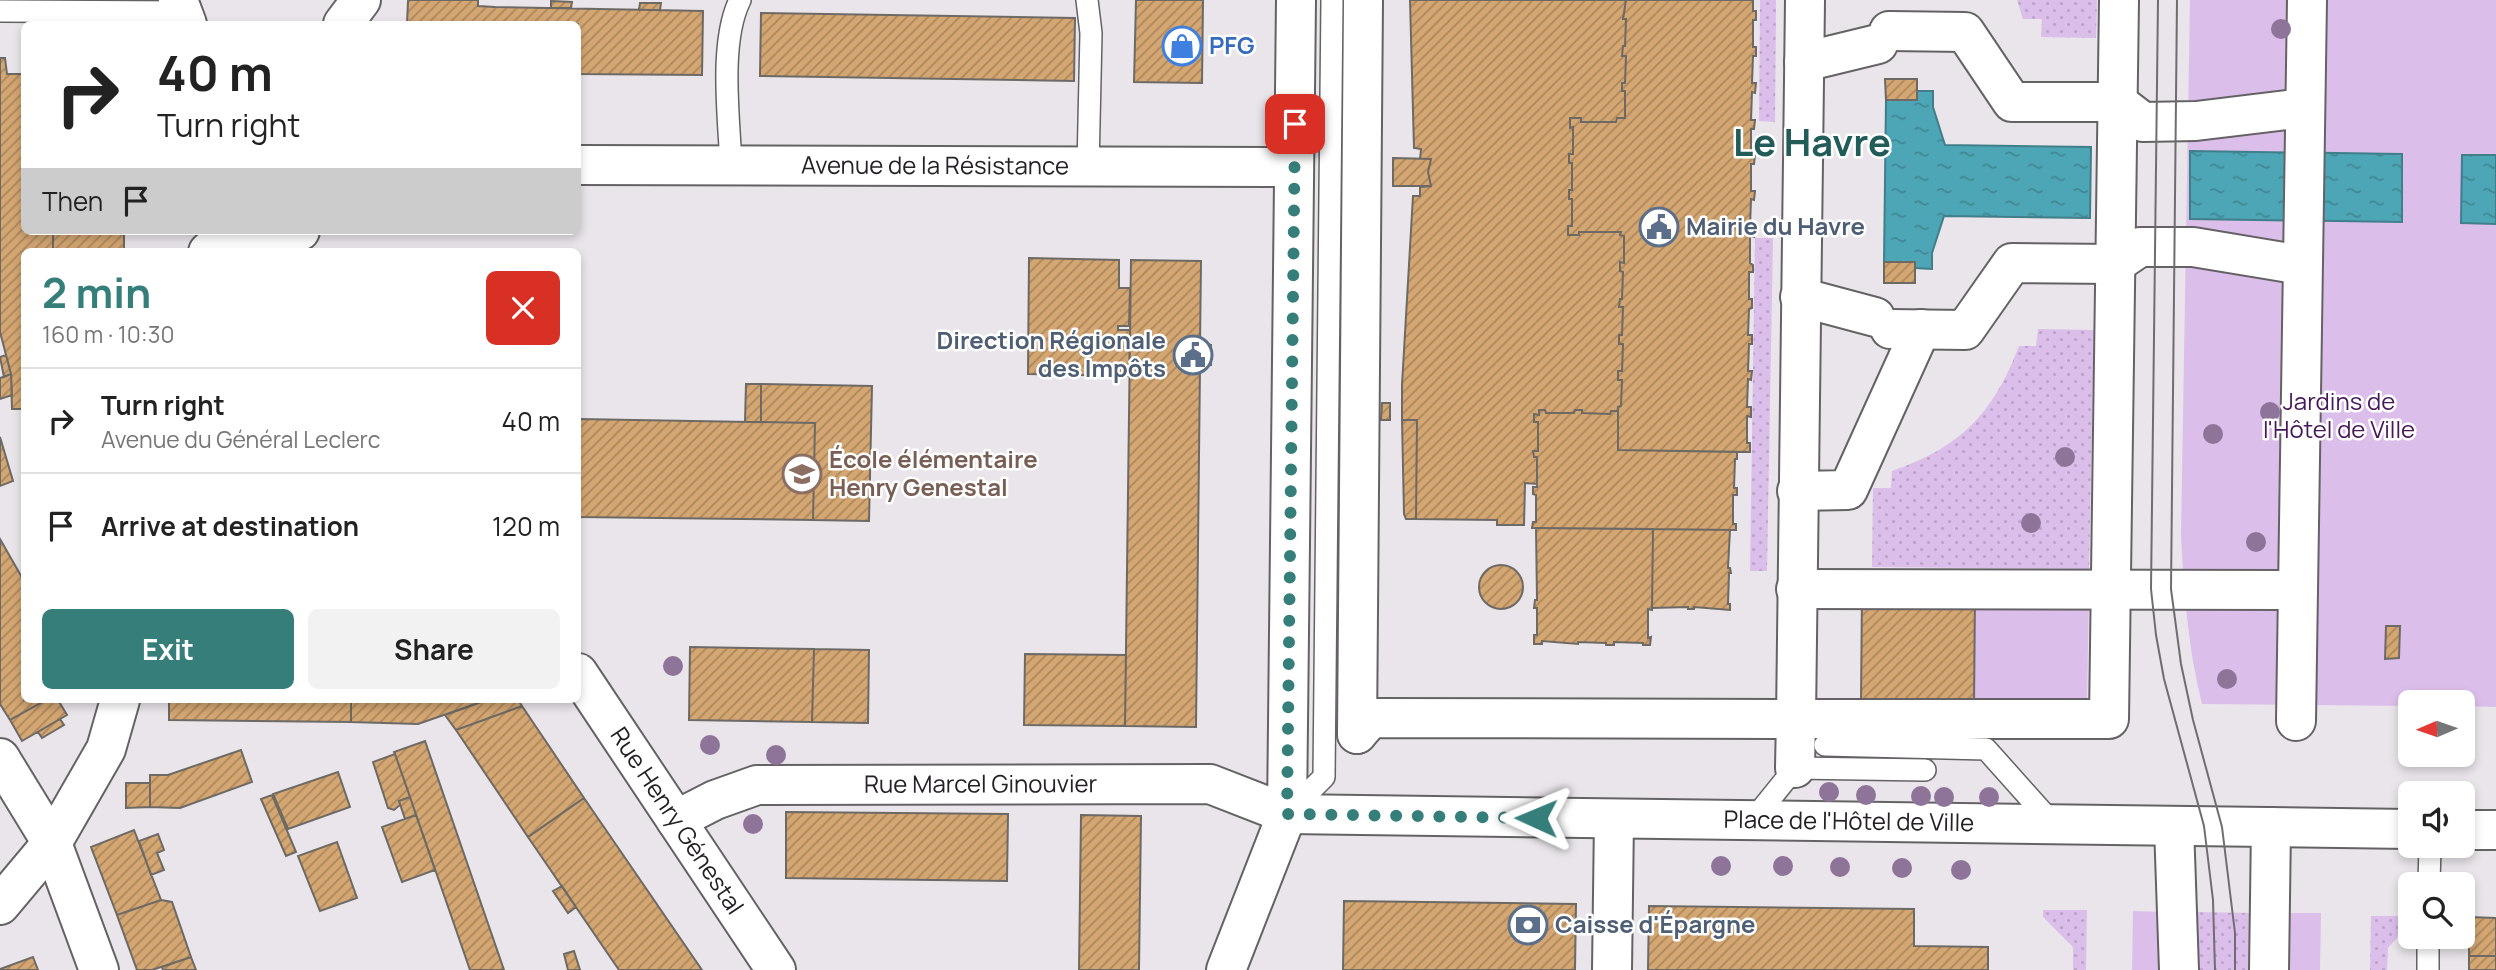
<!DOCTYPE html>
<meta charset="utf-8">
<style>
:root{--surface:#fff;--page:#f2f2f2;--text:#222;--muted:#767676;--line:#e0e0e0;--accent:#357e7a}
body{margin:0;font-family:Manrope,sans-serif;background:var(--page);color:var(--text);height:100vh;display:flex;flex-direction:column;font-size:26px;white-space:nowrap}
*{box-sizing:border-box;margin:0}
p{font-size:23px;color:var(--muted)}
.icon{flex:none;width:38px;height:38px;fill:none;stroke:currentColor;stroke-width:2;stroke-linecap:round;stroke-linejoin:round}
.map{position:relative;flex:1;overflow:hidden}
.panel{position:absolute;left:21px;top:248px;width:560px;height:455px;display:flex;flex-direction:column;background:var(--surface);border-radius:10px;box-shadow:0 4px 10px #0003}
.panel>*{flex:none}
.hud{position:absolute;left:21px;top:21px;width:560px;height:214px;border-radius:10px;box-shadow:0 4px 10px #0003;background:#fff;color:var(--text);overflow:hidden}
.needle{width:46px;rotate:268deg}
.tools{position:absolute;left:2398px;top:690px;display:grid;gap:14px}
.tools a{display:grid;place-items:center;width:77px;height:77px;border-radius:10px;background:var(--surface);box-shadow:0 4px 10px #0003;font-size:35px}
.pin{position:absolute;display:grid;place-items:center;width:60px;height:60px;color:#fff;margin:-30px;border-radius:14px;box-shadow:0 4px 10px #0006}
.me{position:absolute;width:77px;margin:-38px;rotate:271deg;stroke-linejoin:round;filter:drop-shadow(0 0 5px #0008)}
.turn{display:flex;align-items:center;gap:24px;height:147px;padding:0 21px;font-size:32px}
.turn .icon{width:91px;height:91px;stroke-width:2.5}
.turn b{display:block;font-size:49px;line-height:60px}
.then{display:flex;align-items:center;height:66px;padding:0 21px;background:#0003;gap:14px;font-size:26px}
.round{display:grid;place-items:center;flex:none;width:74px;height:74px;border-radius:10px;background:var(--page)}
.overview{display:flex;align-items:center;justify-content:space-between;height:119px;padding:0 21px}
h1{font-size:42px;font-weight:700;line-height:52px;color:var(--accent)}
.button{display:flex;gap:14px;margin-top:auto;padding:14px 21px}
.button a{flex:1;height:80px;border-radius:10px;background:var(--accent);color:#fff;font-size:28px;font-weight:700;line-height:80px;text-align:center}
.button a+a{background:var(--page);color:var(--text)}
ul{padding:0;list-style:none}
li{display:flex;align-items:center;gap:21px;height:105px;padding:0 21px;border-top:2px solid var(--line)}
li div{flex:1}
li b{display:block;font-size:26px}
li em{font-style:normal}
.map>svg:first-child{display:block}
.grass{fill:url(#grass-dots)}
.park{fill:#dcbeeb}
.water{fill:url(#water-ripples);stroke:#407e8a;stroke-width:2}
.building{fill:url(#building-hatch);stroke:#6d6965;stroke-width:2}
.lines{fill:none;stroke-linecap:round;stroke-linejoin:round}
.lane-casing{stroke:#656266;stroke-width:24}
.street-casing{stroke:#656266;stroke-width:42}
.secondary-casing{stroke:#656266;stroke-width:42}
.lane{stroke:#fff;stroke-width:21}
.street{stroke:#fff;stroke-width:38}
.secondary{stroke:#fff;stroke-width:38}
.tram{stroke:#6f6d70;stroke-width:2}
.tree{fill:#8f749a}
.route{stroke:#357e7a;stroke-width:12;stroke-dasharray:0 21.6}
.labels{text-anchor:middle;stroke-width:5;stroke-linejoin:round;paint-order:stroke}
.shop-label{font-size:24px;font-weight:bold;fill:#366cbe;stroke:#fff;text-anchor:start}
.street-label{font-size:24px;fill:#232123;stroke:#fff}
.service-label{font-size:24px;font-weight:bold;fill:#4e5e75;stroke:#fff;text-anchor:start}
.park-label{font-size:24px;fill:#461759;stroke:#fff}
.education-label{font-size:24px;font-weight:bold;fill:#785e54;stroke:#fff;text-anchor:start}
.town-label{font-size:38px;font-weight:bold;fill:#225c59;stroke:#fff}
</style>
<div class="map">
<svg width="2496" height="970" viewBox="0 0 2496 970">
<defs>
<pattern id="grass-dots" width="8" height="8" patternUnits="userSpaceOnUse" patternTransform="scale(1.75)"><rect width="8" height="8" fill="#dcbeeb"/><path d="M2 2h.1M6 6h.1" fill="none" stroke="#bca3c9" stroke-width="1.8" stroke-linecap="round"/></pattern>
<pattern id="water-ripples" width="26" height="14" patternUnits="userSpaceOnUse" patternTransform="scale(1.75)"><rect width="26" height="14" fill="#4da6b6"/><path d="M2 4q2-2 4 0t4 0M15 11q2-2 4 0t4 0" fill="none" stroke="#408794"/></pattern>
<pattern id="building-hatch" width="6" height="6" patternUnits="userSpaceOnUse" patternTransform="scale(1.75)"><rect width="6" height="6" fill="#d4a672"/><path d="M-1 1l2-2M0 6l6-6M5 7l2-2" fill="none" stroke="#ac875d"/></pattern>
</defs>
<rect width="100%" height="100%" fill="#e9e5ea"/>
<path class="grass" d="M1760 0H1776L1775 122 1759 121Z
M2017 0H2097L2096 38 2041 37 2042 19H2023Z
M1755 238H1773L1767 571H1750Z
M2038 329 2094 330 2089 569 1872 567 1873 488H1891L1892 471C1961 447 1993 414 2019 346H2036Z
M2043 910H2087L2086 970H2073V947L2043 917Z
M2189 912 2256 913 2255 970H2192Z
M2371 916H2410V923L2388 948 2387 970H2370Z"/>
<path class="park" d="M2190 0H2496V707L2462 706V702H2410V706L2202 704C2188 648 2184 594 2181 536Z
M1877 597 2089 600 2087 699 1876 697Z
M2133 911 2163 912 2167 970H2132Z
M2281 913H2321L2320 970H2280Z"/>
<path class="water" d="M1917 91H1933V107L1945 145 2091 147 2090 218 1944 216 1932 253V269L1915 268V262H1884L1886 100H1916Z
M2190 151 2402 154V222L2190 219Z
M2462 155H2496V224L2461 223Z"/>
<path class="building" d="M410 0H478V6L495 7 703 11 702 75 578 74V24H407L408 1Z
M1136 0H1203L1202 83 1134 82Z
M1410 0H1626L1623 19H1626L1625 46H1623L1622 56H1626L1625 83H1622V91H1625V118H1617L1616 122H1581V118H1570V128L1573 127V154H1569V163H1572V190H1569V199H1572V226H1568V235H1579V232H1621L1620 235 1624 236V263L1620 262V271L1623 272 1622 299H1620L1619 307H1623L1622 335H1619V344H1623L1622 371H1618V380H1622L1621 406 1618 407V411H1611L1610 414 1582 413V410H1575L1574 413H1546L1545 410H1539V415L1534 414V422H1538V451H1533L1534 457H1537V484L1525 483 1524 525H1497V520L1416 519 1417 420H1402V385L1413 196H1420V187L1431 186 1428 172 1431 159H1420L1421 149 1414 148Z
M1626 0H1753V11H1756V20H1753V47H1756V56H1753L1752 83H1756L1755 93 1752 92 1751 120H1755L1754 129H1751V155H1755L1754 164H1751V191H1755L1754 200 1751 199 1750 228 1754 229V237L1750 236V263L1753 265V272H1749V299H1752V308L1749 309 1748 335H1752V344H1749L1748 371H1752L1751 380 1748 379 1747 407H1751V417L1747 416V443H1750V452L1618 450V407L1621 406 1622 380H1618V371H1622L1623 344H1619V335H1622L1623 307H1619L1620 299H1622L1623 272 1620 271V262L1624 263V236L1620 235 1621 232H1579V235H1568V226H1572V199H1569V190H1572V163H1569V154H1573V127L1570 128V118H1581V122H1616L1617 118H1625V91H1622V83H1625L1626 56H1622L1623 46H1625L1626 19H1623Z
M551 1 572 2 571 8H551Z
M640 3H661L660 10H639Z
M761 13 1075 18 1074 81 760 76Z
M0 58H5L7 74H24V231H53V252H24V409H12L11 374 0 332Z
M1885 79H1917V100H1886Z
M1393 158 1431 159 1428 172 1431 186H1393Z
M53 231H124V252H53Z
M403 250 544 252H403Z
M1029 258 1119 260V288H1130L1129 326H1118V330H1130L1129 376 1028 374Z
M1131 260 1201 261 1200 344 1211 345V365H1200L1196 727 1125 726Z
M1884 262H1915V283H1884Z
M6 355 11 374 4 377 0 357Z
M11 374 12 395 0 399V378Z
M746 384H761V422H745Z
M761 384 872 386 869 521 813 520 815 423 761 422Z
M1382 403H1390V420H1381Z
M1539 410H1545L1546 413H1574L1575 410H1582V413L1610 414 1611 411H1618V450L1737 452V459H1735L1734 488H1737V495H1733V524H1736V530L1532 528 1533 522H1536V495L1533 494V487H1537V457H1534L1533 451H1538V422H1534V414L1539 415Z
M578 419 815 423 813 520 578 517Z
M1402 420H1417L1416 519H1406L1404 514Z
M0 437 13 481 0 486Z
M1536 528 1653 529 1652 610 1648 609V638L1651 637 1650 645H1643V643L1614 642V645H1606V643L1578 642V644L1542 641V644H1534V635H1537V608H1534L1535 600H1537Z
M1653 529 1730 530 1728 568H1730L1731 573H1729L1728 604H1730V610L1694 607V609H1688V607L1652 608Z
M0 539 24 581V700H46L10 720 0 704Z
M1479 587a22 22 0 1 1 44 0a22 22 0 1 1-44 0Z
M1862 591 1975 593 1974 707 1861 704Z
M2386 626H2400L2399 658 2385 659Z
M690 647 814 649 812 722 689 720Z
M814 649 869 650 868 723 812 722Z
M1025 654 1126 655 1125 726 1024 725Z
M46 700H58L67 715 22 741 10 720Z
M169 700H351V722L169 720Z
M351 700H487L418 724 351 722Z
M487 700H518L522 706 456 730 445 715Z
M522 706 584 798 528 837 456 730Z
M60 719 64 725 42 738 38 732Z
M425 741 504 970H470L395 754 394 752Z
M241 750 252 782 180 808 150 807V775H168Z
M395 754 410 797 399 801 400 805 394 810 388 808 373 762Z
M338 772 350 807 288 829 273 794Z
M126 783H150V807L126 808Z
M272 795 296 852 286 856 261 799Z
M410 797 416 815 405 819 399 801Z
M584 798 702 970H619L528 837Z
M786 812 1008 814 1007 881 786 878Z
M416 815 435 870 402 882 382 827Z
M1081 815 1141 816 1139 970H1079Z
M134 830 161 900 117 915 91 847Z
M158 834 164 850 157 853 164 870 151 875 139 841Z
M337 842 357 898 320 911 298 856Z
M562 886 576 907 568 913 553 891Z
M161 900 172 902 191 957 152 970H137L117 915Z
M1344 901 1576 904 1575 970H1343Z
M1649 906 1914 909V946L1988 947V970H1648Z
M2469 917 2496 918V956H2469Z
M574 951 580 970H568L564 954Z
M2469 956H2496V970H2469Z
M33 957 38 970H0V969Z
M191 957 196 970H163L162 967Z"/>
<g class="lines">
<defs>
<path id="lane" d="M1087 0 1091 33 1088 167
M0 11 182 12
M731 165C729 118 719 42 740 0
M1825 745 1986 749 2054 825
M1287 814 1324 777 1332 0
M1753 820 1795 768 1925 770
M2429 884 2430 845
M2428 970V936"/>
<g id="street">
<path d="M1805 0 1796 719H2109L2119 0"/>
<path d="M343 24 361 0"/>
<path d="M1889 31 1965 32 2012 102H2117L2143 122 2196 121 2304 108"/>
<path d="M1804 62 1878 44"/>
<path id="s1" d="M578 165 1294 167"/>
<path d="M208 252 228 233"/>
<path d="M1800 297 1875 317"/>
<path d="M1890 329 1965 330 2012 263 2115 264 2140 247H2193L2302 265"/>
<path d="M1797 491 1848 490 1921 329"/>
<path d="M1796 589 2298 590"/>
<path d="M2296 721 2307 0"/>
<path d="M1357 734 1363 0"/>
<path d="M1357 734 1371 718 1796 719 1795 768"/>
<path d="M0 758 52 843 99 970"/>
<path id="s2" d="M676 820 715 800 757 785 1210 784 1287 814"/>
<path d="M0 905 52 843 106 749 120 700"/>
<path d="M1612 970 1614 819"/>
</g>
<g id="secondary">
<path d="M178 0 187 24"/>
<path d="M226 231C250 243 276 242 300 231"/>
<path id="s3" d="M578 673 776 970"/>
<path id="s4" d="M1287 814 2410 829"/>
<path d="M2174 826 2179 970"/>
<path d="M2462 830H2496"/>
<path d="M1226 970 1287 814 1296 0"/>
<path d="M2269 970 2271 827"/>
</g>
</defs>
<use href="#lane" class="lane-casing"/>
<use href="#street" class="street-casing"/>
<use href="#secondary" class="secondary-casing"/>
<use href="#lane" class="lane"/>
<use href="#street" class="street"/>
<use href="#secondary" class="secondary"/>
<path class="tram" d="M2158 0 2151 589 2156 635 2164 679 2204 826 2213 900 2215 970
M2177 0 2171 589 2181 664 2193 720 2222 827 2235 933V970"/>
</g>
<g class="tree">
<circle cx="2281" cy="29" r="10"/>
<circle cx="2270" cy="412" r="10"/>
<circle cx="2213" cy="434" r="10"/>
<circle cx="2065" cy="457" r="10"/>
<circle cx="2031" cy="523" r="10"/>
<circle cx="2256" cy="542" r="10"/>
<circle cx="673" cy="666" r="10"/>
<circle cx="2227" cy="679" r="10"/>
<circle cx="710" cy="745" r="10"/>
<circle cx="776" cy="755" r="10"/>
<circle cx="1829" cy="792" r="10"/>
<circle cx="1866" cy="795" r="10"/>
<circle cx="1921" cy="796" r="10"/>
<circle cx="1944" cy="797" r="10"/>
<circle cx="1989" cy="797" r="10"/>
<circle cx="753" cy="824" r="10"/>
<circle cx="1721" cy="866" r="10"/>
<circle cx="1783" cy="866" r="10"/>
<circle cx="1840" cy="867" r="10"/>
<circle cx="1902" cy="868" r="10"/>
<circle cx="1961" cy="870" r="10"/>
</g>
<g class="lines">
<path class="route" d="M1295 124 1287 814 1536 818"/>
</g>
<defs>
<symbol id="shop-ring" viewBox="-11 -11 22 22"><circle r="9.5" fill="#fff" stroke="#3f7fe0" stroke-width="1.5"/><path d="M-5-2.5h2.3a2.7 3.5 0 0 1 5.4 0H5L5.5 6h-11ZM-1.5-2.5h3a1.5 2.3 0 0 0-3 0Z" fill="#3f7fe0"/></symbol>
<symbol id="civic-ring" viewBox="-11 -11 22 22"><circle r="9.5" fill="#fff" stroke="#5c6f8a" stroke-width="1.5"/><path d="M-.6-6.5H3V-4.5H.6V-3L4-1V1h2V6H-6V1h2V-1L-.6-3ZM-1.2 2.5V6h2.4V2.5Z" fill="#5c6f8a"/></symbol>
<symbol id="school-ring" viewBox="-11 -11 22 22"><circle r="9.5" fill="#fff" stroke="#8d6e63" stroke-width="1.5"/><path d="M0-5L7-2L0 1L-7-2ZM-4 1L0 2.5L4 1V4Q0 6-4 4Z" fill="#8d6e63"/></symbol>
<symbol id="bank-ring" viewBox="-11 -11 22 22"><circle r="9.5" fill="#fff" stroke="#5c6f8a" stroke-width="1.5"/><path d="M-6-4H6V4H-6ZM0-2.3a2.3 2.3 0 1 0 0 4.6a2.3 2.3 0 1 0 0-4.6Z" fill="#5c6f8a"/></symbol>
</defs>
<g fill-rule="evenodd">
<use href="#shop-ring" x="1160" y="24" width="44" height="44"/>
<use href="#civic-ring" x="1637" y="205" width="44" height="44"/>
<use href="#civic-ring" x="1171" y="333" width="44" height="44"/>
<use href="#school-ring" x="780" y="452" width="44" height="44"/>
<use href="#bank-ring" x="1506" y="903" width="44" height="44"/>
</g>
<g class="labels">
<g class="shop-label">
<text x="1209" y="54">PFG</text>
</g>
<g class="street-label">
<text dy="8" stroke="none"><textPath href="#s1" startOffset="357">Avenue de la Résistance</textPath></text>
<text dy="8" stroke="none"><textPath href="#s2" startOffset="312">Rue Marcel Ginouvier</textPath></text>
<text dy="8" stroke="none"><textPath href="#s3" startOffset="178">Rue Henry Génestal</textPath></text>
<text dy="8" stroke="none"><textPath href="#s4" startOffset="562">Place de l'Hôtel de Ville</textPath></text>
</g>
<g class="service-label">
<text x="1686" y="235">Mairie du Havre</text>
<text x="1166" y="349" text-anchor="end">Direction Régionale<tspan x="1166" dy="28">des Impôts</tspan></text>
<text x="1555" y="933">Caisse d'Épargne</text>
</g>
<g class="park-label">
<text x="2339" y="410">Jardins de<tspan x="2339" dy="28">l'Hôtel de Ville</tspan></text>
</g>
<g class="education-label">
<text x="829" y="468">École élémentaire<tspan x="829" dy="28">Henry Genestal</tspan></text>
</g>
<g class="town-label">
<text x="1812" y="156">Le Havre</text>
</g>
</g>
</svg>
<div class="tools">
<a><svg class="needle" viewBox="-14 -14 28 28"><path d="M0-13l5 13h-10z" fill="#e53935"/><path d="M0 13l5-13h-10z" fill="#767676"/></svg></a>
<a><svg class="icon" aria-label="sound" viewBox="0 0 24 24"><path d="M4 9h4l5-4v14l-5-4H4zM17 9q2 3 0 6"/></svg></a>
<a><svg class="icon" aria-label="search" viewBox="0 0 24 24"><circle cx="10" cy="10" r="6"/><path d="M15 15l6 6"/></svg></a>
</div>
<div class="pin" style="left:1295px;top:124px;background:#d93025"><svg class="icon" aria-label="arrive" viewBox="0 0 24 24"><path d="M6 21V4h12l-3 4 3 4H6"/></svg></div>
<svg class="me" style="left:1536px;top:818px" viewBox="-20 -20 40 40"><path d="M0-17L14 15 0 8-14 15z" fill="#357e7a" stroke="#fff" stroke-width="4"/></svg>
<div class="hud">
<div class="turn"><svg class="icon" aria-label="right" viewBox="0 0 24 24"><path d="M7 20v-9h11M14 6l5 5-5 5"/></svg><div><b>40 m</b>Turn right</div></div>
<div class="then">Then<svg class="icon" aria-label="arrive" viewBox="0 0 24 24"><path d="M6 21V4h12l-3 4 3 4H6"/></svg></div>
</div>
<section class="panel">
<div class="overview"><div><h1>2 min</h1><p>160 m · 10:30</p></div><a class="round" style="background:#d93025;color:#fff"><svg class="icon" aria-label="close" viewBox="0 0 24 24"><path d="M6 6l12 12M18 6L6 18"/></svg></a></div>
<ul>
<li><svg class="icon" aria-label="right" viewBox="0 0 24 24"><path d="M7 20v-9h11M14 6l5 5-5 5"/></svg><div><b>Turn right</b><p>Avenue du Général Leclerc</p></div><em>40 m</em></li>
<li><svg class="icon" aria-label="arrive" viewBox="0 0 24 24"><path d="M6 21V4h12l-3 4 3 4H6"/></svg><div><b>Arrive at destination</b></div><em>120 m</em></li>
</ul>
<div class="button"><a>Exit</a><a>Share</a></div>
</section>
</div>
